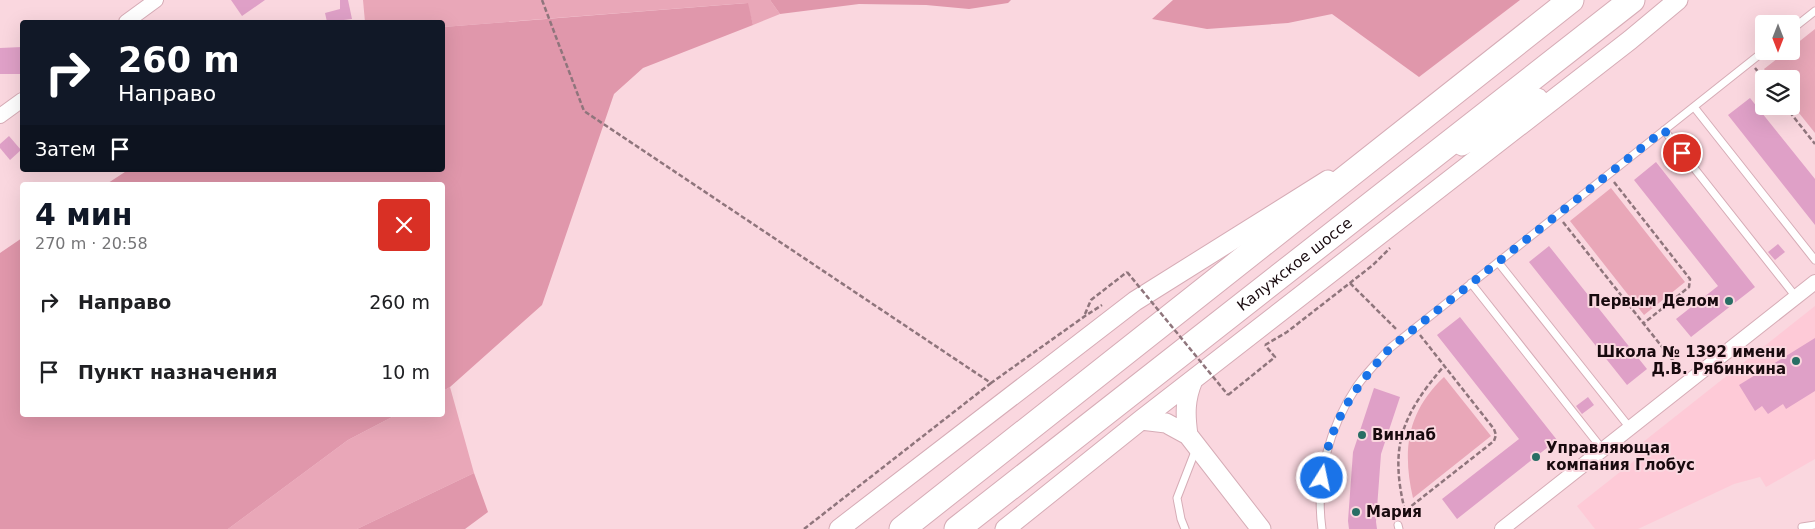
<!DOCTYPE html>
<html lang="ru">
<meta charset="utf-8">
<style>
:root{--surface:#fff;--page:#f2f2f2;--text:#202124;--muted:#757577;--accent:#111827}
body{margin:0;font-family:"DejaVu Sans",sans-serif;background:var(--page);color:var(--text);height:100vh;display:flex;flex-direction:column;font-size:19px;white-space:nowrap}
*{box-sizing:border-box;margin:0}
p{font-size:16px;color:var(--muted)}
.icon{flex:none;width:28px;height:28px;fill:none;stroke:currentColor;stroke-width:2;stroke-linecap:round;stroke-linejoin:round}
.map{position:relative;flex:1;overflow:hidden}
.side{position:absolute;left:20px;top:182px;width:425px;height:235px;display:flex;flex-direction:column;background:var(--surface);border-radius:5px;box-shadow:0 5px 20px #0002}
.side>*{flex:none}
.hud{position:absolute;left:20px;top:20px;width:425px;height:152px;border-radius:5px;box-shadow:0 5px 20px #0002;background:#111827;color:#fff;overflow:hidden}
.needle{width:32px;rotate:180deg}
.fabs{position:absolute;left:1755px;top:15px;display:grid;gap:10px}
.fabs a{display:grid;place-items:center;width:45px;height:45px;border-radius:5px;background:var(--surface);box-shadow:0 5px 20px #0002;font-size:25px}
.pin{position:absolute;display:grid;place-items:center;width:42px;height:42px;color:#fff;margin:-21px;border:2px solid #fff;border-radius:50%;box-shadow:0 1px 5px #0007}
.me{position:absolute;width:55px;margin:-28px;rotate:10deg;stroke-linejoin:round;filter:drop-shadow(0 0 4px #0008)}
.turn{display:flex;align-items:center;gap:18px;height:105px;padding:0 15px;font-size:22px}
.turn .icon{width:65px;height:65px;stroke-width:2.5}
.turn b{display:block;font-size:35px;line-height:42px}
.then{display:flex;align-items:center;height:48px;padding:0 15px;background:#0003;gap:10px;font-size:19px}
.round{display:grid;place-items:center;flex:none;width:52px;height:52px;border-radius:5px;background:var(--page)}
.summary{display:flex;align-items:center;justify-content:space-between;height:85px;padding:0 15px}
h1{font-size:30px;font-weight:800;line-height:38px;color:var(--accent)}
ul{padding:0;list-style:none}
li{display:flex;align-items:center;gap:15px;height:70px;padding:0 15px}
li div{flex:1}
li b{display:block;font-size:19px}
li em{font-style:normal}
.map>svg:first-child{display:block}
.built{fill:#fecad7}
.green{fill:#e9a7b8}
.forest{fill:#e097ab}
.building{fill:#dfa0c7}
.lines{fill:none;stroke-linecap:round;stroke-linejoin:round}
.lane-casing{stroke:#d6acb6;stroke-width:9}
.street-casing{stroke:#d6acb6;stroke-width:16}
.secondary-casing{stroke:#d6acb6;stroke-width:21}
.highway-casing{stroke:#d6acb6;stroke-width:27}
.path{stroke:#8f757c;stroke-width:2.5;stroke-dasharray:5 2.5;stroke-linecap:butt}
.lane{stroke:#fff;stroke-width:7}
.street{stroke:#fff;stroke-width:14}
.secondary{stroke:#fff;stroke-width:19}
.highway{stroke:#fff;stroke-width:25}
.path-bridge{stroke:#8f757c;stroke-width:2.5;stroke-dasharray:5 2.5;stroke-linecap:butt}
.route{stroke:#1a73e8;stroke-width:9;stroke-dasharray:0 16.2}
.poi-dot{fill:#286e64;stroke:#fad7df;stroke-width:2}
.labels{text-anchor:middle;stroke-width:4;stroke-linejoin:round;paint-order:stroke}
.street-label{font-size:15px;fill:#180a0e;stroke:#fad7df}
.poi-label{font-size:15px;font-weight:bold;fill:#180a0e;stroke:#fad7df;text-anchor:start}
</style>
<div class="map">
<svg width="1815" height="529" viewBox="0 0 1815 529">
<rect width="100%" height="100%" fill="#fad7df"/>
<path class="built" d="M1815 306V459L1766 487 1760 477 1734 484 1638 529H1595L1577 506 1639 457 1633 450Z"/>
<path class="green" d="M363 0H770L780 14 753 25 747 3 443 27 442 22H365Z
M1815 29V133L1791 103V79H1772L1764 69 1787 51H1791V48Z
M1611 188 1685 282 1644 315 1570 221Z
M1444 377 1491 436 1413 498C1402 450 1407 412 1444 377Z
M450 387 474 473 357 529H228L348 440 396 415H442L443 391Z"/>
<path class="forest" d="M770 0H1011L1008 3 969 9 926 5 859 4 780 14Z
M1173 0H1520L1419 77 1332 14 1288 23 1207 29 1152 19Z
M748 3 753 25 643 68 614 94 542 305 450 387 443 391 442 185H105L128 170H442L443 27Z
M22 238V415H396L348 440 228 529H0V253Z
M474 473 488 512 465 529H357Z"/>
<path class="building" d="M231 0H265L242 16Z
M340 0H348L352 19 327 22 325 13 340 9Z
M22 47V74H0V48Z
M1750 98 1815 179V225L1728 115Z
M9 136 21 150 10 160 0 148V144Z
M1656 162 1755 287 1691 337 1676 319 1718 286 1634 180Z
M1778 244 1785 252 1775 260 1768 252Z
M1549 246 1647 369 1627 385 1529 262Z
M1460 317 1557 440 1457 519 1442 499 1519 439 1437 335Z
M1815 338V391L1786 409 1783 404 1768 414 1762 406 1755 411 1739 385Z
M1374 388 1400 397 1381 454 1376 522 1377 529H1349L1348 521 1353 452Z
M1588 397 1594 405 1582 414 1576 406Z"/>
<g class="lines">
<defs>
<path id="lane" d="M1791 30 1815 11
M1694 107 1815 260
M1664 130 1796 297
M1498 262 1630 428
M1471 283 1603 450
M1398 525 1399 529
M1802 527 1815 525
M1185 529 1181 519 1177 498 1196 449
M1322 529C1315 478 1329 428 1357 386 1367 372 1379 360 1390 348L1764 51"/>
<path id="street" d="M126 22 156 0
M0 116 22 100
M1502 529 1815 282"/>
<path id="secondary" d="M1462 146 1538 98
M1141 420 1166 423 1188 435 1261 529
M1188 435C1185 414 1185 399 1193 380
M839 529 1135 301 1328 180
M1005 529 1141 420 1630 40 1678 0"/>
<g id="highway">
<path d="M902 529 1571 0"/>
<path id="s1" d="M957 529 1632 0"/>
</g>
</defs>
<use href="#lane" class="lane-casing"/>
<use href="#street" class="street-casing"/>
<use href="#secondary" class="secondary-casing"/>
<use href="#highway" class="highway-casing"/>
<path class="path" d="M542 0 584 111 991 383 1085 316 1102 305
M1755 68 1764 79
M1785 106 1815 144
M1614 182 1690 279 1689 287 1644 323
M1563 222 1682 372
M1350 283 1397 330
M1085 314 1091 300 1127 272
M1265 345 1287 332 1373 265 1390 248
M1228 395 1275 357 1265 345
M1405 511C1389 446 1402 415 1444 366
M1402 517 1405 511 1494 441 1496 435 1494 429 1420 335
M804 529 991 383"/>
<use href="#lane" class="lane"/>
<use href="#street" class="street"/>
<use href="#secondary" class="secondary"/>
<use href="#highway" class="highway"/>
<path class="path-bridge" d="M1127 272 1228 395"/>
</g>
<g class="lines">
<path class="route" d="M1322 478C1328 424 1355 387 1390 348L1664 130 1682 153"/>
</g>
<g class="poi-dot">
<circle cx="1729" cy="301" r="5"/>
<circle cx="1796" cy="361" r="5"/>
<circle cx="1362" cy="435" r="5"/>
<circle cx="1536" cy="457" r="5"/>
<circle cx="1356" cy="512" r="5"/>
</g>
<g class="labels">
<g class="street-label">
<text dy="5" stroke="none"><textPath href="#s1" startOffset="429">Калужское шоссе</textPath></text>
</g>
<g class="poi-label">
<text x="1719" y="306" text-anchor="end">Первым Делом</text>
<text x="1786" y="357" text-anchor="end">Школа № 1392 имени<tspan x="1786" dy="17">Д.В. Рябинкина</tspan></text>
<text x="1372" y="440">Винлаб</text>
<text x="1546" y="453">Управляющая<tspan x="1546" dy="17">компания Глобус</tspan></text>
<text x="1366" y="517">Мария</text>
</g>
</g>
</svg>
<div class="fabs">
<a><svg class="needle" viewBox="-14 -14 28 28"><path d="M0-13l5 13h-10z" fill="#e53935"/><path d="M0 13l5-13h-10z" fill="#757577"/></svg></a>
<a><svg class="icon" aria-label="layers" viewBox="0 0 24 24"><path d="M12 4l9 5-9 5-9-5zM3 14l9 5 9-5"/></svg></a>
</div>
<div class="pin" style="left:1682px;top:153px;background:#d93025"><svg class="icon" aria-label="arrive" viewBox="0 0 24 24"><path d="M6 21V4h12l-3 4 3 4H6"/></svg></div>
<svg class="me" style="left:1322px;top:478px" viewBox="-20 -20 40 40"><circle r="17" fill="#1a73e8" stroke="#fff" stroke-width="3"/><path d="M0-11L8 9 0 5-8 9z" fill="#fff"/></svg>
<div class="hud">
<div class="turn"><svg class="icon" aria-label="right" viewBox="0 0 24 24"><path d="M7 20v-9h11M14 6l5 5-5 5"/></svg><div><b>260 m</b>Направо</div></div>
<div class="then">Затем<svg class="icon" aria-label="arrive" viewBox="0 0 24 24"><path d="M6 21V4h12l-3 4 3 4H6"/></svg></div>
</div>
<section class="side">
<div class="summary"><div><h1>4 мин</h1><p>270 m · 20:58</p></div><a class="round" style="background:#d93025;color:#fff"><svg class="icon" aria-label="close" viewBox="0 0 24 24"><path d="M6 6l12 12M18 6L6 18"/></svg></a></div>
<ul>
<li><svg class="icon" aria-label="right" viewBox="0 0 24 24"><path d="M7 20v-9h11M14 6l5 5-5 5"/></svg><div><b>Направо</b></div><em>260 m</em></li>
<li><svg class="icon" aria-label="arrive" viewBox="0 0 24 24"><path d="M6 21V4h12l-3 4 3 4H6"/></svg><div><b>Пункт назначения</b></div><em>10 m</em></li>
</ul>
</section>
</div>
